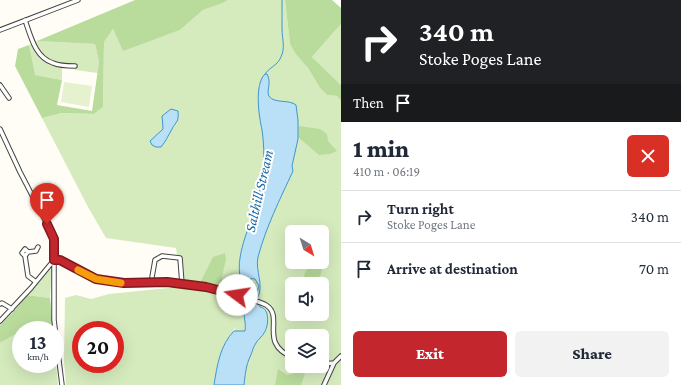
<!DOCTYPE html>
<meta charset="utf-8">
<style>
:root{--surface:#fff;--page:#f2f2f3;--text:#1f2937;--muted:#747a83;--line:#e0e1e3;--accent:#c4262e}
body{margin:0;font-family:"Crimson Pro",serif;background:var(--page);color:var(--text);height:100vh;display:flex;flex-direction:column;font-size:15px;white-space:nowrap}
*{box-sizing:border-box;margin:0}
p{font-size:13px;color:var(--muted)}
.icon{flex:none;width:22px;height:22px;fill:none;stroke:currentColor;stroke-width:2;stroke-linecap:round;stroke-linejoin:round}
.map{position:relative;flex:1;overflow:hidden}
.side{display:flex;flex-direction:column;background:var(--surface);width:340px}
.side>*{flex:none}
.top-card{background:#202124;color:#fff;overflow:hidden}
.needle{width:26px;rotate:142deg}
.buttons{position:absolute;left:285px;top:225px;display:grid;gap:8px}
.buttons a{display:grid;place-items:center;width:44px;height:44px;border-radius:6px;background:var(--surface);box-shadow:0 4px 16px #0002;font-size:20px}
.speed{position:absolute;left:12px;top:321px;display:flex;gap:8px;font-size:20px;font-weight:700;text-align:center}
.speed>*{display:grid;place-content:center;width:52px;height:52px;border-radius:50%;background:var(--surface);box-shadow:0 4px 16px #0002;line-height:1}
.speed small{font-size:10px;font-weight:400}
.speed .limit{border:6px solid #d22;background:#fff;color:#111}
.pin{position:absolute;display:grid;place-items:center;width:34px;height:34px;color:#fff;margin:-41px -17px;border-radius:50% 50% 50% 0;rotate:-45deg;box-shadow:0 0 4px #0007}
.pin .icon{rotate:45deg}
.me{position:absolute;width:44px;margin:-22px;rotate:284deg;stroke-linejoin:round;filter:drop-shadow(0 0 3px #0008)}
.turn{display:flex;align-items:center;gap:14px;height:84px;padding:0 12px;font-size:18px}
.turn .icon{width:52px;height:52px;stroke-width:2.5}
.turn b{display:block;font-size:28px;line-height:34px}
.then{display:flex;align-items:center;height:38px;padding:0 12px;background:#0003;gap:8px;font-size:15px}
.round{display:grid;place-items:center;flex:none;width:42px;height:42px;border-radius:6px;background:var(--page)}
.headline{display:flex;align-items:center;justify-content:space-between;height:68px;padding:0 12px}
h1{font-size:24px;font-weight:800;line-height:30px}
.action{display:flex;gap:8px;margin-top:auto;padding:8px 12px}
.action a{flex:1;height:46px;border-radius:6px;background:var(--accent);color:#fff;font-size:16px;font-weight:800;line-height:46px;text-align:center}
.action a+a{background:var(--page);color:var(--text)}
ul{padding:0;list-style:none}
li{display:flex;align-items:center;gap:12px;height:52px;padding:0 12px;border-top:1px solid var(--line)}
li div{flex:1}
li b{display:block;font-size:15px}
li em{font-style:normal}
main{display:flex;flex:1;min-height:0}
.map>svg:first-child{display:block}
.green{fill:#d5ebbd;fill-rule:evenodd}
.forest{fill:#b9dc9c}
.pitch{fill:#e6f2cf}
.water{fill:#b9e0f7;stroke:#3f96cf}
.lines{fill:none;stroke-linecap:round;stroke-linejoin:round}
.stream{stroke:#3f96cf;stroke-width:1}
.minor-casing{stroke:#444;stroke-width:5.5}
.minor{stroke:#fff;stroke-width:3.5}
.route-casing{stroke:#7f191e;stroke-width:10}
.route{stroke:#c4262e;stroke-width:7}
.slow{stroke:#f59e0b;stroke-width:7}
.labels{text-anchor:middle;stroke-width:4;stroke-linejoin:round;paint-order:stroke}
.water-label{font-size:15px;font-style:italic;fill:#1768a6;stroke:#fff}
</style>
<main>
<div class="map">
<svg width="341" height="385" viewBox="0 0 341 385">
<rect width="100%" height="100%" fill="#fffdf5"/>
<path class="green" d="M228 0H285L290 44 308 68 320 88 327 95 337 96 341 101V385H237L235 328 229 338 214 385H66L64 361 65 298 76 295 91 299 109 294 178 287 180 281 176 248 106 238 88 207 42 118 62 113 94 114 103 107 104 42 113 29 123 50 180 30 203 10 223 3ZM292 232H322V262H292ZM292 284H322V314H292ZM81 330H115V364H81ZM292 336H322V366H292Z
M341 24V85L312 57Z
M37 41 95 44 99 62 98 73 75 70V66L62 65V80L34 75 29 45Z
M48 269H52L50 298 27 295Z
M21 331V364H55V354L58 385H0V343Z"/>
<path class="forest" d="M135 0H228L223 3 203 10 180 30 123 51 113 29 104 42 103 107 94 114 62 113 42 118 15 66 18 49 29 45 35 75 62 80 57 105 92 111 99 62 95 44 37 41Z
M285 0H332L341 8V24L312 57 341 85V101L337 96 327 95 320 88 308 68 296 54 290 44Z
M299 126 320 129 327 134 328 141 337 151 330 154 319 155 298 137Z
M225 253 226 259 222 277 223 288 200 283 213 257Z
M322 254 324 255 321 274 315 284 306 283 304 275 309 265 307 262H322Z
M27 295 50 298 53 330H21V331L0 343V325L13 312Z
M278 369 287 375 301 371 305 373 301 385H275Z"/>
<path class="pitch" d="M64 82 92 86 89 107 61 102Z"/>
<path class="water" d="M265 74H267C272 83 266 91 269 96 274 104 289 99 296 105L298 120V139L292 166 293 171C280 199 266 227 258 257 255 271 264 284 258 297H255L259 286 255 279C247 277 247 283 248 289H244C231 263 248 232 256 206 263 182 266 156 262 130 259 116 254 85 265 74Z
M171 109 178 111C179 123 176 121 172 129 168 136 166 141 161 147H156L152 145 150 141 163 129 162 116Z
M251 303H258L260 307C270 308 269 326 264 333 262 337 258 339 256 343 253 347 252 353 250 357 246 365 245 376 244 385H214C217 366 220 345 234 331H245C247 319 239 312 251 303Z"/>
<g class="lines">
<path class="stream" d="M265 74C269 68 277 65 280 59 286 48 282 40 282 28 282 19 282 9 282 0"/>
<defs>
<path id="minor" d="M25 20C31 37 35 57 53 63 60 66 68 66 75 66
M0 30 78 0
M0 85 9 98
M0 129 20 172 47 224 54 239V320L62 385
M28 252 36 251 38 247
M25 256 22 253 25 249 28 252 25 256 28 276 36 282
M54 260H60C72 266 83 274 95 279 99 280 103 280 107 281 127 283 146 282 165 283 193 283 222 290 249 299 254 301 261 302 266 305 285 317 258 343 292 357
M151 283 155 260 162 256 180 258 182 284
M0 304 2 303 12 309
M0 321 31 288 54 260
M322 364 334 363
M324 385 334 363 341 356"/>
</defs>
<use href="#minor" class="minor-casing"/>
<use href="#minor" class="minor"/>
</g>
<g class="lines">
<defs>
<path id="route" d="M47 224 54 239V260H60L96 279 124 283 167 282 206 287 237 295"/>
</defs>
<use href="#route" class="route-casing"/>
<use href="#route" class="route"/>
<path class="slow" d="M78 270 96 279 121 283"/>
</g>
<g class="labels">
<g class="water-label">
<text transform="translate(259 191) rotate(-77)" y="5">Salthill Stream</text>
</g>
</g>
</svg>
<div class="buttons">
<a><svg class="needle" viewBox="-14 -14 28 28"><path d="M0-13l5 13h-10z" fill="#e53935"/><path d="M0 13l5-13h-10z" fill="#747a83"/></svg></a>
<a><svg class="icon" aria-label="sound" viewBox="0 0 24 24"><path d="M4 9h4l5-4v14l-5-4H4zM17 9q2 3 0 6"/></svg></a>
<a><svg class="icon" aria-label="layers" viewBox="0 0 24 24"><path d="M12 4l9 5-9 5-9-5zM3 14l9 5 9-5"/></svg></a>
</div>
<div class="speed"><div>13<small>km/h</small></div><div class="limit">20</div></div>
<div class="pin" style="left:47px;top:224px;background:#d93025"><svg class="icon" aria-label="arrive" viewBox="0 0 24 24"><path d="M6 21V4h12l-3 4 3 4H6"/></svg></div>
<svg class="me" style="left:237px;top:295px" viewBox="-20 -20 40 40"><circle r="19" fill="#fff"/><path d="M0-13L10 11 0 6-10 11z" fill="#c4262e"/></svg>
</div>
<section class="side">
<div class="top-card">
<div class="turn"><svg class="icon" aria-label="right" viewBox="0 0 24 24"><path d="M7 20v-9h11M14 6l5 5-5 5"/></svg><div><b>340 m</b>Stoke Poges Lane</div></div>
<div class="then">Then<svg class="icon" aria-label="arrive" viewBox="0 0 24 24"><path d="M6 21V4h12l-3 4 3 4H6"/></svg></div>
</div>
<div class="headline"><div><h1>1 min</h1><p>410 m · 06:19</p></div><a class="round" style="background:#d93025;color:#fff"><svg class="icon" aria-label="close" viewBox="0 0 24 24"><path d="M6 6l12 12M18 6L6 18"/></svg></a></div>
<ul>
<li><svg class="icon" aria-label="right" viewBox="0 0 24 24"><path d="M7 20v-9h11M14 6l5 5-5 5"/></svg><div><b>Turn right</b><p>Stoke Poges Lane</p></div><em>340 m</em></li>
<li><svg class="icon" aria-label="arrive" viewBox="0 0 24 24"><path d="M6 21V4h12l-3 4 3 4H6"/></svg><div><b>Arrive at destination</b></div><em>70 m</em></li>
</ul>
<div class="action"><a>Exit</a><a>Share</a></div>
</section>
</main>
